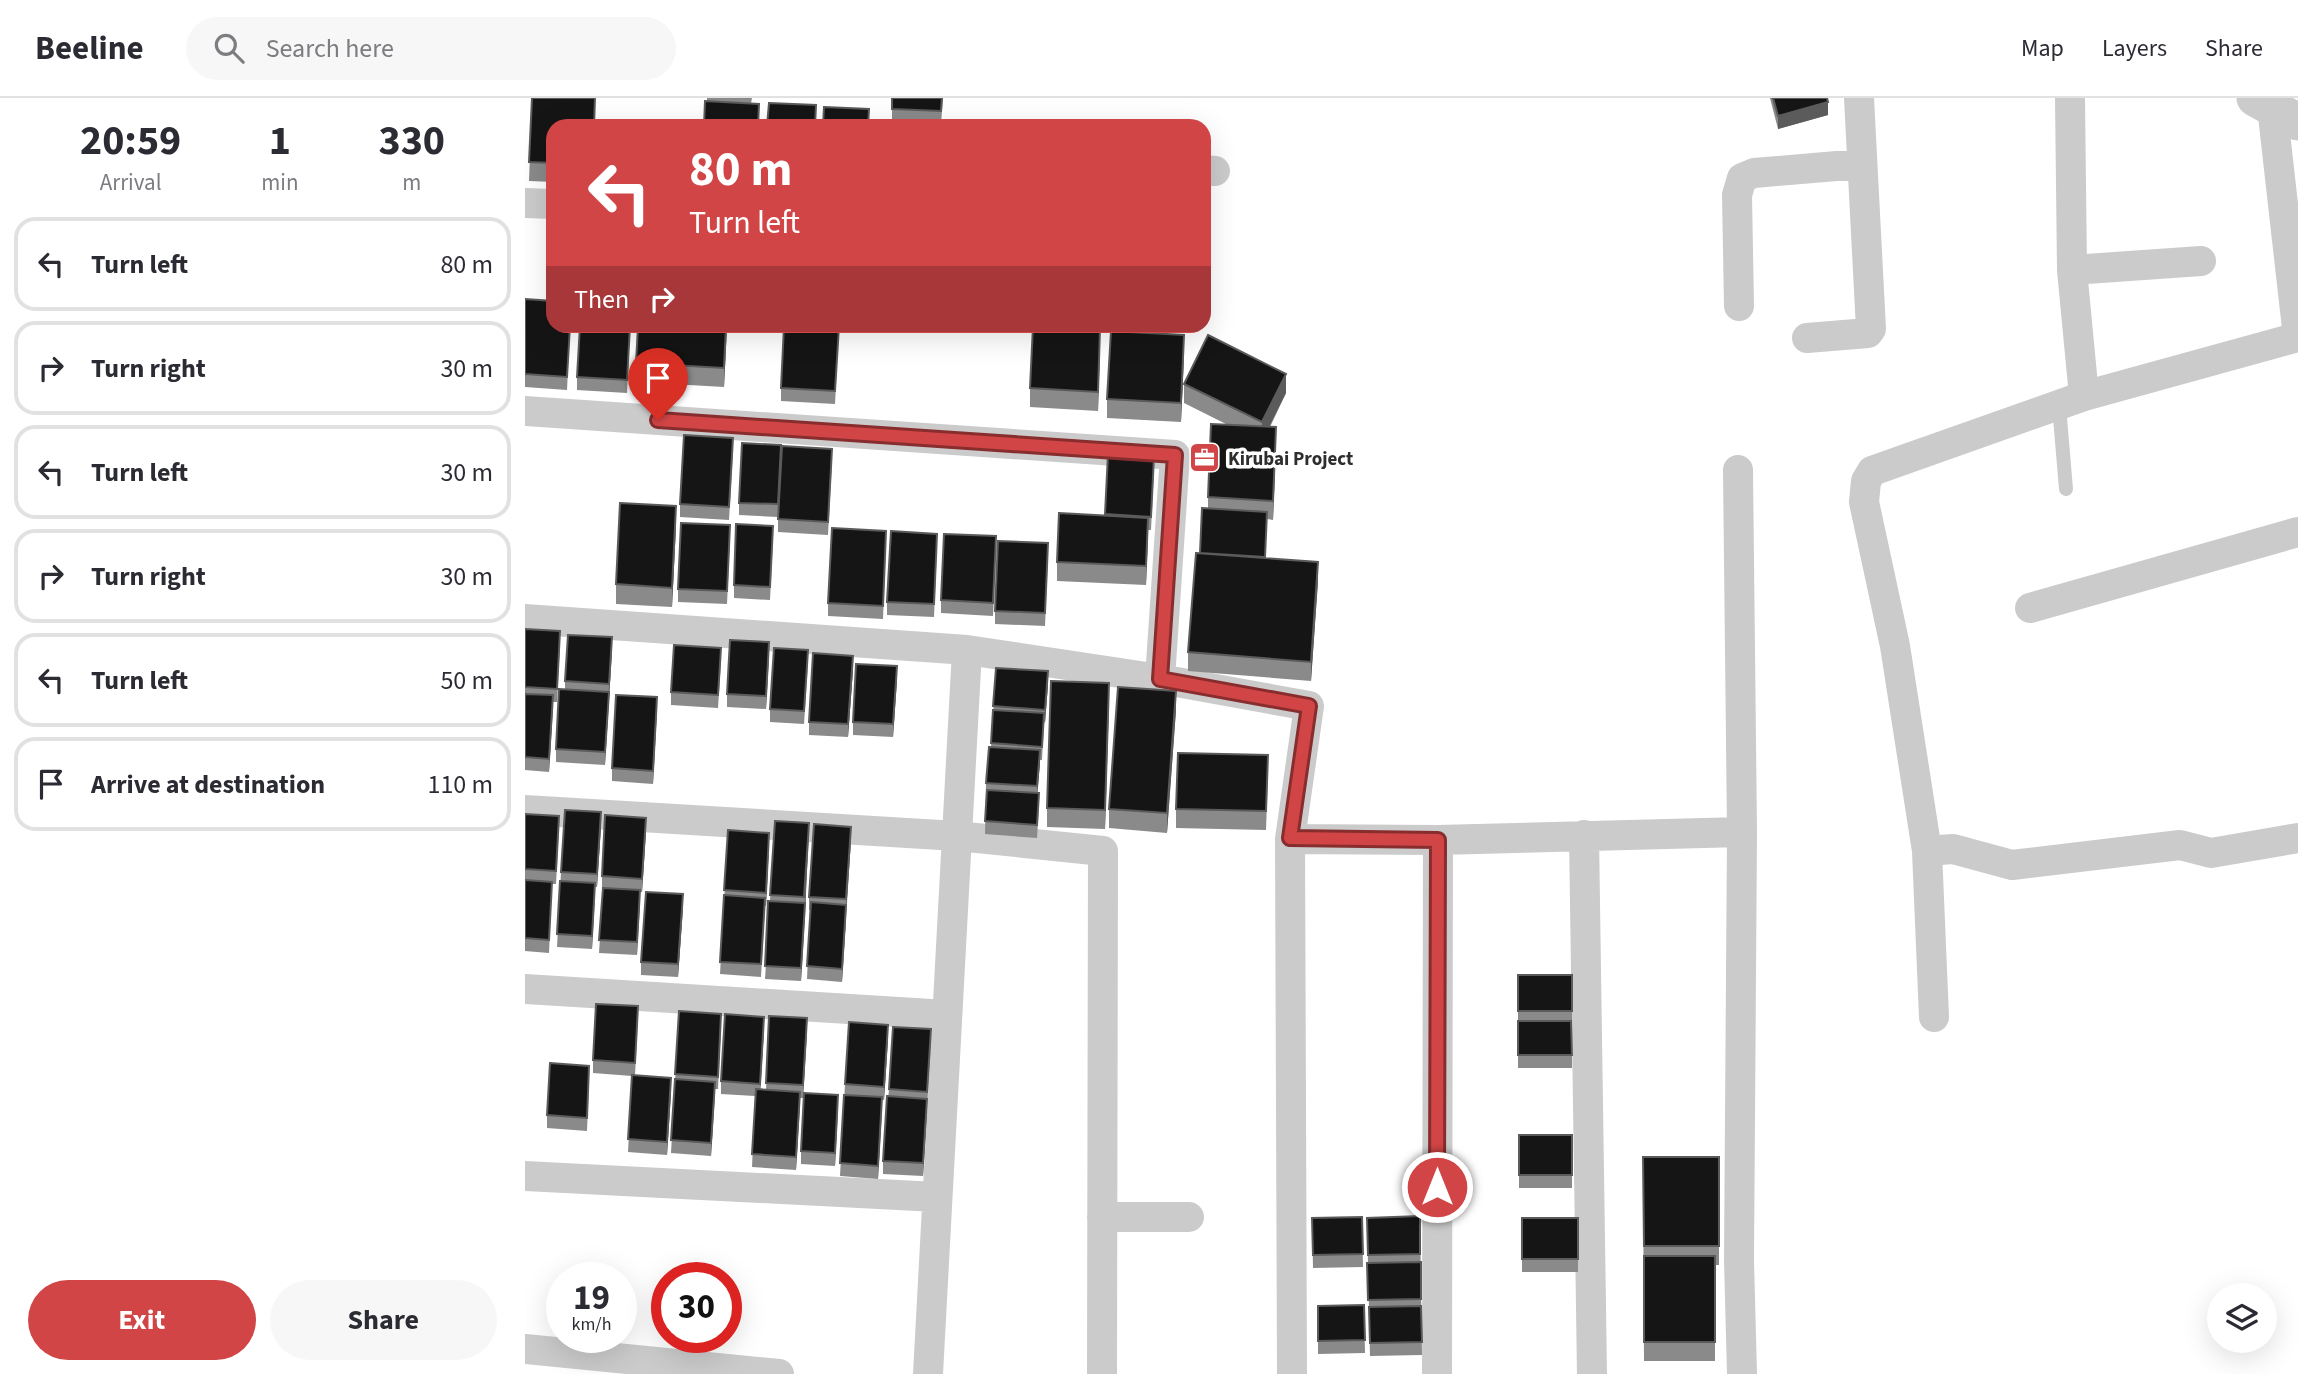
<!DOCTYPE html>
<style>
:root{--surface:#fff;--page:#f7f7f7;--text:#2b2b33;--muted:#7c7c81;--line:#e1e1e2;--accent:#d14546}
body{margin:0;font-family:"Source Sans 3",sans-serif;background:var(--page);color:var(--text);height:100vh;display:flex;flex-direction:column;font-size:26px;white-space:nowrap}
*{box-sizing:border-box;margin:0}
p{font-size:23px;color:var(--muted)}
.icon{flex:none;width:38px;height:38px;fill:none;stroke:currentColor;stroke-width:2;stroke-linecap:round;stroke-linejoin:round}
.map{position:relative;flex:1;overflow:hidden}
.side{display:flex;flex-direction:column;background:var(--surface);width:525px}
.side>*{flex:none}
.banner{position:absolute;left:21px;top:21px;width:665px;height:214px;border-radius:21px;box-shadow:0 7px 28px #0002;background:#d14546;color:#fff;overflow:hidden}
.tools{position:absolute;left:1682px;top:1185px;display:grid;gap:14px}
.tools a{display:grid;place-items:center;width:70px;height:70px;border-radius:50%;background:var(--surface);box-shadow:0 7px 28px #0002;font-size:35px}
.speed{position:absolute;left:21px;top:1164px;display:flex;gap:14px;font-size:35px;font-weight:700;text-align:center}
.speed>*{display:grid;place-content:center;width:91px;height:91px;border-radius:50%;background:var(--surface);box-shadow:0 7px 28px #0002;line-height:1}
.speed small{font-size:18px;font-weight:400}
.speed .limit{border:10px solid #d22;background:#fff;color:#111}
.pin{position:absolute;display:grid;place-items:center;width:60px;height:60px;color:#fff;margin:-72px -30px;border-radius:50% 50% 50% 0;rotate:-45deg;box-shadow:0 0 7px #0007}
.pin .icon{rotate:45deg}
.me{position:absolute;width:77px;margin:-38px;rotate:0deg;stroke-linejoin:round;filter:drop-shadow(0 0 5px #0008)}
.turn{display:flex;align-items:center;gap:24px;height:147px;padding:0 28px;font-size:32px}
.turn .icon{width:91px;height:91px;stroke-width:2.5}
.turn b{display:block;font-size:49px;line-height:60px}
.then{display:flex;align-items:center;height:66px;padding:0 28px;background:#0003;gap:14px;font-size:26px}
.eta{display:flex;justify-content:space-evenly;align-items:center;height:119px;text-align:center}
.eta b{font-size:42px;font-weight:700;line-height:49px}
.action{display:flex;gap:14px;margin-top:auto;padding:14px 28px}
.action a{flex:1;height:80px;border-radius:42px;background:var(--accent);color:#fff;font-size:28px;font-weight:700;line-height:80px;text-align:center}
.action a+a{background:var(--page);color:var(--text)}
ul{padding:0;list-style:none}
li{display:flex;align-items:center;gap:21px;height:94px;margin:0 14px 10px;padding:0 14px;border:4px solid var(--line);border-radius:21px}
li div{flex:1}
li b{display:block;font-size:26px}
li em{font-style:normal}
header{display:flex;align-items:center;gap:42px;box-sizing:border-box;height:98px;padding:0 35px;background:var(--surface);border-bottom:2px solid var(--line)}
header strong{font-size:33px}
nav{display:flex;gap:38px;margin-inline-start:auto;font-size:24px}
.search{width:490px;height:63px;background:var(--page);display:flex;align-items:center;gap:18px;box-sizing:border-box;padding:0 24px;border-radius:38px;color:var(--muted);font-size:26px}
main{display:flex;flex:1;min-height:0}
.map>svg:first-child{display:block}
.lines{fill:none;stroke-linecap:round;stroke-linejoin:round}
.service{stroke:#cbcbcb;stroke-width:14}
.minor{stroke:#cbcbcb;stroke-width:30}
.tertiary{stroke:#cbcbcb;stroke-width:37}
.wall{fill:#8a8a8a}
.shaded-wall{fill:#5b5b5b}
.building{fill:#151515;stroke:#5b5b5b;stroke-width:2}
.route-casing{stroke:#882d2e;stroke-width:18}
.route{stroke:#d14546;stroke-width:12}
.labels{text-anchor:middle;stroke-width:7;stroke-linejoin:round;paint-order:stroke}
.poi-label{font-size:19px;font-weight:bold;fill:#2e2e2e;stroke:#fff;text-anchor:start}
</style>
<header>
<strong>Beeline</strong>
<div class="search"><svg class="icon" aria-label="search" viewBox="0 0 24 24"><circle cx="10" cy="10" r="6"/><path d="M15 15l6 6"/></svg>Search here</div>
<nav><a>Map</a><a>Layers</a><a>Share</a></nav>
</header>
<main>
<section class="side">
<div class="eta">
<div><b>20:59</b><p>Arrival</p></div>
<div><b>1</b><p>min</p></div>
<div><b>330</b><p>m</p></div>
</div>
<ul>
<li><svg class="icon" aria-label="left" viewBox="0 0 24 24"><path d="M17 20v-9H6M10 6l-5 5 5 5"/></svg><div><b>Turn left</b></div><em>80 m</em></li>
<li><svg class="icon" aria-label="right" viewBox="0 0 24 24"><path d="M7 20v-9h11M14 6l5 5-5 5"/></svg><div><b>Turn right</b></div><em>30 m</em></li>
<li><svg class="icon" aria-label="left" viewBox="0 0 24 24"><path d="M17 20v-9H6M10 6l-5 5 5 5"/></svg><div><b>Turn left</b></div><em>30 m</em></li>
<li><svg class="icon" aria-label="right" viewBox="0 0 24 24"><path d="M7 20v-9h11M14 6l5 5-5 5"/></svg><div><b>Turn right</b></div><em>30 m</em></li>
<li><svg class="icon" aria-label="left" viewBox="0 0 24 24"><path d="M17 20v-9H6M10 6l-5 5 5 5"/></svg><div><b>Turn left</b></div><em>50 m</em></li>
<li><svg class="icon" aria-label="arrive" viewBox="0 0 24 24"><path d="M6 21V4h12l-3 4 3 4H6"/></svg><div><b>Arrive at destination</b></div><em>110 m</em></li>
</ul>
<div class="action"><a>Exit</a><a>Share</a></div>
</section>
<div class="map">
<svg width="1773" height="1276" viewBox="0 0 1773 1276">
<rect width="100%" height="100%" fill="#fff"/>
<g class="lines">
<path class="service" d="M1534 308 1541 391"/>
<path class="minor" d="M1545 0 1547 172 1559 298
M1746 0 1773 239
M679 72 690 73
M0 105 28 106
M1547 172 1676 163
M1214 208 1212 97 1217 80 1229 75 1335 66
M1282 240 1343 235 1346 231 1334 0
M0 313 650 357 635 581
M1213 372 1217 734 1214 1162 1217 1276
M1505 510 1773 434
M0 521 442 552 635 581 784 608 765 741 767 1276
M0 712 432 738 578 753 577 1276
M1059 737 1067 1276
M765 741 913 742 1217 734
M1402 753 1428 751 1487 767 1655 747 1686 755 1773 740
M0 891 422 917
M1409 919 1402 753 1370 548 1339 404 1341 383 1347 373 1559 298 1773 239
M0 1078 412 1099
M577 1119H664
M0 1251 254 1276
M403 1276 442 552
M912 1276 913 742"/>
<path class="tertiary" d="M1730 0 1773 24"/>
</g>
<path class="wall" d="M7 0H70V28H28V84L4 83Z
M182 0H227L226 5 182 3Z
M367 0H418L416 26 367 24Z
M1245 0H1302L1303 17 1253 31Z
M0 201 28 228H45L42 292 0 289Z
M105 228 102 295 52 292V279Z
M202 228 199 289 111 284V265Z
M314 228 310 306 256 303V290Z
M575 249 573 313 505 309V290Z
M659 256 656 324 582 320V301Z
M659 286 761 295 745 329 751 348 748 422 742 421 740 460 793 483 786 583 663 573V554L675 455 683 410V399L703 327 659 305Z
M208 353 204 422 155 419V406Z
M256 360 253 419 214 417V405Z
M307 364 303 437 253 434V421Z
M629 371 626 432H623L621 487 532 483V464Z
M151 427 147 509 91 506V486Z
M205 440 202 506 153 504V491Z
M248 441 245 502 209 500V487Z
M361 446 358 521 303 518V505Z
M412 449 409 519 362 517V504Z
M471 451 468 518 416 515V502Z
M523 458 520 528 470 526V513Z
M0 531 35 546 32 604H28L24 674 0 672Z
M87 552 80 667 31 664V651L40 592V583Z
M244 557 241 611 202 609V596Z
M196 563 193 610 146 607V594Z
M283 565 279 626 245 624V611Z
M471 570 523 586 520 625 519 624 517 662H515L512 695 514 708 512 740 460 736 461 685 466 649Z
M328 571 323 639 284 637V624Z
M372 581 368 639 328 637V624Z
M584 604 580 731 522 729V710Z
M132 612 128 686 87 683V670Z
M651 612 642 735 584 730V711Z
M743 676 741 732 651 730V711Z
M0 716 34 731 31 786H27L24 855 0 853Z
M250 723 284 738 276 883 240 881Z
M76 727 72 789H70L67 851 32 849 36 774Z
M121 732 117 794H115L112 857 74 855 78 791H77V778Z
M203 732 244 747 241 808H240L236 879 195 876Z
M326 742 317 884 282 881 285 812H284V799Z
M158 809 153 879 116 877V864Z
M993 877H1047V970H993Z
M154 913 196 929 193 991H190L186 1058 146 1055Z
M244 918 282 933 278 1000H275L271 1072 227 1069 230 998 196 996V983L239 932 235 991 241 992Z
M113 921 110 977 146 993 142 1057 103 1054 107 978 68 975V962Z
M363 940 359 1002H357L353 1081 315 1078 320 986Z
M406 944 398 1078 358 1076V1063L364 991Z
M64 981 62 1033 22 1030V1017Z
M313 1010 310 1068 276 1066V1053Z
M994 1037H1047V1090H994Z
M1118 1059H1194V1167H1190V1263H1119Z
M895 1118 897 1257 845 1258 842 1120Z
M837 1119 838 1169 788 1170 787 1120Z
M997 1120H1053V1174H997Z
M839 1207 840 1255 793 1256V1208Z"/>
<path class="shaded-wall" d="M1303 4V17L1253 31V18Z
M201 228H202L199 289V270Z
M575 230V249L573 313V294Z
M659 237V256L656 324V305Z
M761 276V295L737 343V324Z
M751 329V348L748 422V403Z
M151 408V427L147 509V490Z
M623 420V439L621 487V468Z
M793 464V483L786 583V564Z
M87 539V552L80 667V654Z
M244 544V557L241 611V598Z
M328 558V571L323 639V626Z
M372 568V581L368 639V626Z
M523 573V586L520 625V612Z
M584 585V604L580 731V712Z
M651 593V612L642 735V715Z
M28 597V610L24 674V661Z
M132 599V612L128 686V673Z
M515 652V665L512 701V688Z
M76 714V727L72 789V776Z
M121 720V732L117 794V781Z
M284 725 280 818 276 883V870Z
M326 729V742L321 814V801Z
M244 735V747L241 808V795Z
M70 785V798L67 851V838Z
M115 792V805L112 857V844Z
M158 796V809L153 879V866Z
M321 807V820L317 884V871Z
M239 919V932L235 999V986Z
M282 920V933L278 1000V987Z
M363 927V940L359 1002V989Z
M146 980V993L142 1057V1044Z
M190 984V996L186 1058V1045Z
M275 994V1007L271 1072V1059Z
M313 997V1010L310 1068V1055Z
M357 999V1012L353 1081V1068Z
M402 1001V1014L398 1078V1065Z"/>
<path class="building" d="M7 0H70L69 28H28V65L4 64Z
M367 0H417L416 13 367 11Z
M1248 0H1302L1303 4 1253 18Z
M180 3 234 6 233 28H179Z
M244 5 291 7 290 28H242Z
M299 9 344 11 343 28H298Z
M361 23 417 26V28H361Z
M0 201 28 203V228H45L42 279 0 276Z
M55 228H105L102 282 52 279Z
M113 228H201L199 270 111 265Z
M259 228H314L310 293 256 290Z
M508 228H533L575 230 573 294 505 290Z
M586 233 659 237 656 305 582 301Z
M683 237 761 276 737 324 659 286Z
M686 326 751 329 748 403 683 399Z
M159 337 208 340 204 409 155 406Z
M217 345 256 347 253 406 214 405Z
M257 348 307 351 303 424 253 421Z
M583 356 629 358 626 419 580 416Z
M95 405 151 408 147 490 91 486Z
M677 410 742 414 740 459 675 455Z
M534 415 623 420 621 468 532 464Z
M156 425 205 427 202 493 153 491Z
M211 426 248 428 245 489 209 487Z
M307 430 361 433 358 508 303 505Z
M366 433 412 436 409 506 362 504Z
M419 436 471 438 468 505 416 502Z
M473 443 523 445 520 515 470 513Z
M671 455 793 464 786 564 663 554Z
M0 531 35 533 32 591 0 589Z
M43 537 87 539 84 586 40 583Z
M205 542 244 544 241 598 202 596Z
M149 547 196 550 193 597 146 594Z
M249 550 283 552 279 613 245 611Z
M288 555 328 558 323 626 284 624Z
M331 566 372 568 368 626 328 624Z
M471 570 523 573 520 612 468 608Z
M526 583 584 585 580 712 522 710Z
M593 589 651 593 642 715 584 711Z
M34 591 84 594 80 654 31 651Z
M0 596 28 597 24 661 0 659Z
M91 597 132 599 128 673 87 670Z
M468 612 519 615 517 649 466 645Z
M464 649 515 652 512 688 461 685Z
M653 655 743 657 741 713 651 711Z
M462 692 514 695 512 727 460 723Z
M40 712 76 714 72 776 36 774Z
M0 716 34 718 31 773 0 771Z
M80 717 121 720 117 781 77 778Z
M250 723 284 725 279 799 245 797Z
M289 726 326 729 321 801 284 799Z
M203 732 244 735 241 795 199 792Z
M0 782 27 784 24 842 0 840Z
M35 783 70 785 67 838 32 836Z
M78 790 115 792 112 844 74 842Z
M121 794 158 796 153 866 116 864Z
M199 797 240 800 236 866 195 864Z
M243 803 280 805 276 870 240 868Z
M286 804 321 807 317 871 282 868Z
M993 877H1047V913H993Z
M71 906 113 908 110 965 68 962Z
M154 913 196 916 193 979 150 976Z
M200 916 239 919 235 986 196 983Z
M244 918 282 920 278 987 241 985Z
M993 923H1046L1047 957H993Z
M324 924 363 927 359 989 320 986Z
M368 929 406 931 402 994 364 991Z
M25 965 64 968 62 1020 22 1017Z
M107 977 146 980 142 1044 103 1041Z
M150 981 190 984 186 1045 146 1042Z
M231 991 275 994 271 1059 227 1056Z
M279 995 313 997 310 1055 276 1053Z
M319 997 357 999 353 1068 315 1065Z
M362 998 402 1001 398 1065 358 1063Z
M994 1037H1047V1077H994Z
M1118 1059H1194V1148H1119Z
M895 1118V1156L843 1157 842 1120Z
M837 1119 838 1156 788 1157 787 1120Z
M997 1120H1053V1161H997Z
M1119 1158H1190V1244H1119Z
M896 1164V1201L843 1202 842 1165Z
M839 1207 840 1242 793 1243V1208Z
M896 1208 897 1244 845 1245 844 1209Z"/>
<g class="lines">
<defs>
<path id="route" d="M133 322 650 357 635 581 784 608 765 740 913 742 912 1089"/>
</defs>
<use href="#route" class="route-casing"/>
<use href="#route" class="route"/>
</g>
<defs>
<symbol id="office-square" viewBox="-11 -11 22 22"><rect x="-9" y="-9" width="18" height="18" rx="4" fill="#d14546" stroke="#fff"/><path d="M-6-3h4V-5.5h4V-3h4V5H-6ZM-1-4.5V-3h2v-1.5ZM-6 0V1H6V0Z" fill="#fff"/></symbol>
</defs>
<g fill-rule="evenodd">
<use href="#office-square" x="662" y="342" width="35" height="35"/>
</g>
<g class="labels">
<g class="poi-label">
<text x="703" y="367">Kirubai Project</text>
</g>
</g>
</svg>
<div class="tools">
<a><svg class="icon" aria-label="layers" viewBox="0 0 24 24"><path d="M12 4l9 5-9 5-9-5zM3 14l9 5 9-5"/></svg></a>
</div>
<div class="speed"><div>19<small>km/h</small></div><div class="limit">30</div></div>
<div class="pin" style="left:133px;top:322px;background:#d93025"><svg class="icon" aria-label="arrive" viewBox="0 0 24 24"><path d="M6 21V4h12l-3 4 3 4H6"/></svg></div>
<svg class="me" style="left:912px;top:1089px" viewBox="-20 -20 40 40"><circle r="17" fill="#d14546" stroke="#fff" stroke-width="3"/><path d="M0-11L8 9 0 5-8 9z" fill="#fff"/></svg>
<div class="banner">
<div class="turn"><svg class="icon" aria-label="left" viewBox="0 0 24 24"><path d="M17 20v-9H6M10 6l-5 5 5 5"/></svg><div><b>80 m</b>Turn left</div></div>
<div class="then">Then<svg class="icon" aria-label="right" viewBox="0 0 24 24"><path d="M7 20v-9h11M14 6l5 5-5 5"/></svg></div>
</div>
</div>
</main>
